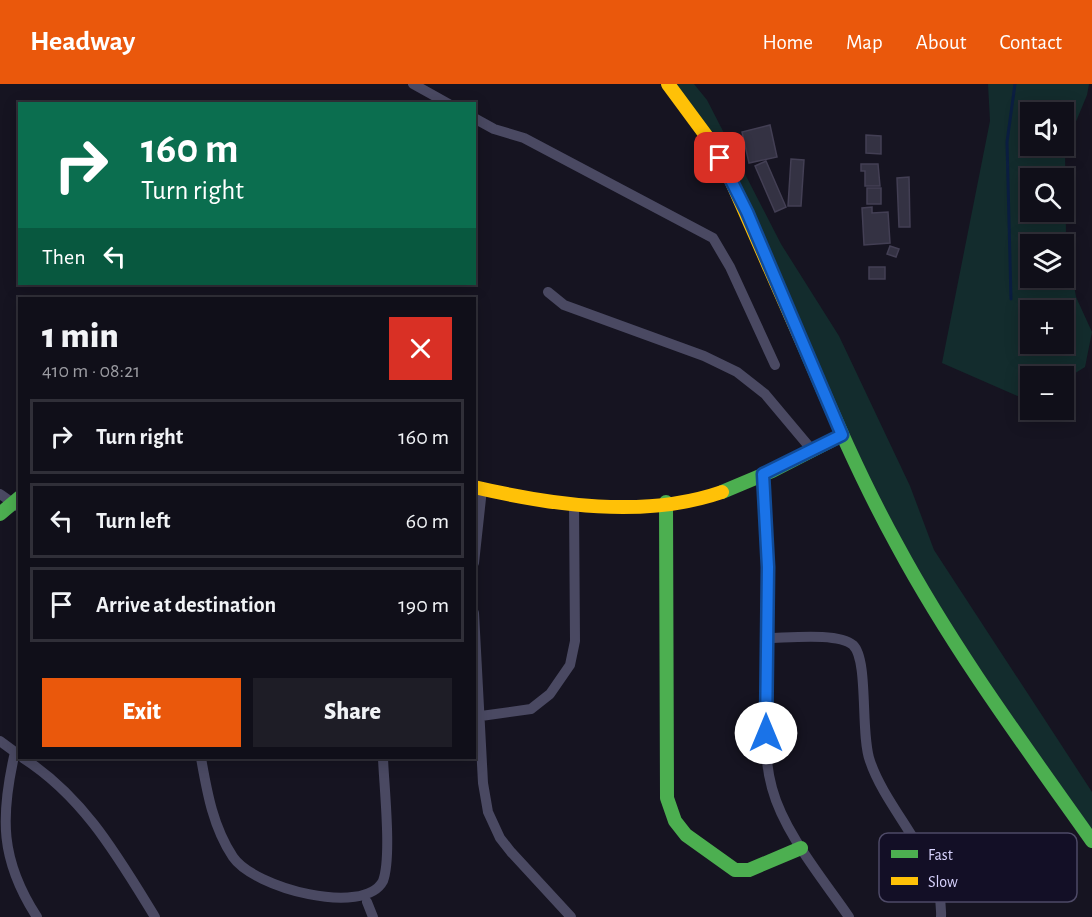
<!DOCTYPE html>
<meta charset="utf-8">
<style>
:root{--surface:#100f19;--page:#1e1d26;--text:#f1f3f6;--muted:#9c9ca2;--line:#302f38;--accent:#ea580c}
body{margin:0;font-family:"Alegreya Sans",sans-serif;background:var(--page);color:var(--text);height:100vh;display:flex;flex-direction:column;font-size:22px;white-space:nowrap}
*{box-sizing:border-box;margin:0}
p{font-size:20px;color:var(--muted)}
.icon{flex:none;width:33px;height:33px;fill:none;stroke:currentColor;stroke-width:2;stroke-linecap:round;stroke-linejoin:round}
.map{position:relative;flex:1;overflow:hidden}
.details{position:absolute;left:18px;top:213px;width:458px;height:462px;display:flex;flex-direction:column;background:var(--surface);border-radius:0px;box-shadow:0 3px 15px #0003,0 0 0 2px var(--line)}
.details>*{flex:none}
.banner{position:absolute;left:18px;top:18px;width:458px;height:183px;border-radius:0px;box-shadow:0 3px 15px #0003,0 0 0 2px var(--line);background:#0b6e4f;color:#fff;overflow:hidden}
.buttons{position:absolute;left:1020px;top:18px;display:grid;gap:12px}
.buttons a{display:grid;place-items:center;width:54px;height:54px;border-radius:0px;background:var(--surface);box-shadow:0 3px 15px #0003,0 0 0 2px var(--line);font-size:30px}
.pin{position:absolute;display:grid;place-items:center;width:51px;height:51px;color:#fff;margin:-26px;border-radius:12px;box-shadow:0 3px 9px #0006}
.me{position:absolute;width:66px;margin:-33px;rotate:0deg;stroke-linejoin:round;filter:drop-shadow(0 0 4px #0008)}
.turn{display:flex;align-items:center;gap:21px;height:126px;padding:0 24px;font-size:27px}
.turn .icon{width:78px;height:78px;stroke-width:2.5}
.turn b{display:block;font-size:42px;line-height:51px}
.then{display:flex;align-items:center;height:57px;padding:0 24px;background:#0003;gap:12px;font-size:22px}
.round{display:grid;place-items:center;flex:none;width:63px;height:63px;border-radius:0px;background:var(--page)}
.summary{display:flex;align-items:center;justify-content:space-between;height:102px;padding:0 24px}
h1{font-size:36px;font-weight:800;line-height:45px}
.button{display:flex;gap:12px;margin-top:auto;padding:12px 24px}
.button a{flex:1;height:69px;border-radius:0px;background:var(--accent);color:#fff;font-size:24px;font-weight:800;line-height:69px;text-align:center}
.button a+a{background:var(--page);color:var(--text)}
ul{padding:0;list-style:none}
li{display:flex;align-items:center;gap:18px;height:75px;margin:0 12px 9px;padding:0 12px;border:3px solid var(--line);border-radius:0px}
li div{flex:1}
li b{display:block;font-size:22px}
li em{font-style:normal}
header{display:flex;align-items:center;gap:36px;box-sizing:border-box;height:84px;padding:0 30px;background:var(--accent);color:#fff}
header strong{font-size:28px}
nav{display:flex;gap:33px;margin-inline-start:auto;font-size:21px}
.map>svg:first-child{display:block}
.green{fill:#132c2d;fill-rule:evenodd}
.lines{fill:none;stroke-linecap:round;stroke-linejoin:round}
.stream{stroke:#0b1e41;stroke-width:3}
.building{fill:#343243;stroke:#433f54;stroke-width:1.5}
.street{stroke:#4a4962;stroke-width:10}
.fast{stroke:#4caf50;stroke-width:14}
.slow{stroke:#ffc107;stroke-width:14}
.route-casing{stroke:#114b97;stroke-width:15}
.route{stroke:#1a73e8;stroke-width:10}
.key{fill:#130f26;stroke:#4e4a67;stroke-width:1.5}
.key-label{font-size:16px;fill:#d9d4ff}
</style>
<header>
<strong>Headway</strong>
<nav><a>Home</a><a>Map</a><a>About</a><a>Contact</a></nav>
</header>
<div class="map">
<svg width="1092" height="833" viewBox="0 0 1092 833">
<rect width="100%" height="100%" fill="#161421"/>
<path class="green" d="M668 0H694L707 16 781 160 839 252 910 402 934 466 1092 708V757L898 463 747 128Z
M988 0H1089L1087 11 1065 64 1066 151 1076 213 1092 248 1085 283 1064 296V292H1030L1029 317 942 279 990 37ZM1030 28H1064V62H1030ZM1030 94H1064V128H1030ZM1030 160H1064V194H1030ZM1030 226H1064V260H1030Z"/>
<g class="lines">
<path class="stream" d="M1011 215 1007 58 1015 0"/>
</g>
<path class="building" d="M770 41 777 73 749 79 742 48Z
M866 51 881 52V70L866 69Z
M791 75 804 76 801 122H788Z
M766 77 786 123 775 128 755 82Z
M861 80H878L880 102H865V87H861Z
M909 93 910 143H899L897 94Z
M867 104H881V120H867Z
M872 123V129L888 128 890 159 864 161 862 124Z
M890 162 899 165 896 173 887 170Z
M869 183H885V195H869Z"/>
<g class="lines">
<path class="street" d="M413 0 449 20
M474 34 494 45 524 54 713 154 730 183 775 281
M548 208 564 221 704 272 737 288 765 310 812 366
M763 390C769 457 767 524 767 591 766 628 762 668 772 704 784 749 823 795 849 833
M0 410 20 424
M474 479 482 405
M474 529 483 699 488 728 500 754 511 768 571 833
M767 554C787 554 838 548 853 561 869 576 860 650 870 677 887 728 944 778 941 833
M481 632 531 625 550 610 570 581 575 557 574 419
M0 657 19 671
M15 668C0 733 0 776 37 833
M23 674C84 713 118 773 155 833
M201 674C207 708 213 743 233 773 254 804 364 833 383 797 392 773 384 702 383 674
M367 818 373 833"/>
<path class="fast" d="M803 260C832 328 861 396 897 461 953 565 1024 661 1092 757
M722 408 772 387 842 351
M666 418 667 714 675 737 686 751 735 786H749L801 764
M0 430 20 413"/>
<path class="slow" d="M668 0 713 61 727 87 803 260
M474 403C552 421 644 435 722 408"/>
</g>
<g class="lines">
<defs>
<path id="route" d="M720 74 747 128 842 351 763 390 768 483 766 649"/>
</defs>
<use href="#route" class="route-casing"/>
<use href="#route" class="route"/>
</g>
<rect x="879" y="749" width="198" height="69" rx="9" class="key"/>
<rect x="891" y="766" width="27" height="8" fill="#4caf50"/>
<rect x="891" y="793" width="27" height="8" fill="#ffc107"/>
<g class="key-label">
<text x="928" y="776">Fast</text>
<text x="928" y="803">Slow</text>
</g>
</svg>
<div class="buttons">
<a><svg class="icon" aria-label="sound" viewBox="0 0 24 24"><path d="M4 9h4l5-4v14l-5-4H4zM17 9q2 3 0 6"/></svg></a>
<a><svg class="icon" aria-label="search" viewBox="0 0 24 24"><circle cx="10" cy="10" r="6"/><path d="M15 15l6 6"/></svg></a>
<a><svg class="icon" aria-label="layers" viewBox="0 0 24 24"><path d="M12 4l9 5-9 5-9-5zM3 14l9 5 9-5"/></svg></a>
<a>+</a>
<a>−</a>
</div>
<div class="pin" style="left:720px;top:74px;background:#d93025"><svg class="icon" aria-label="arrive" viewBox="0 0 24 24"><path d="M6 21V4h12l-3 4 3 4H6"/></svg></div>
<svg class="me" style="left:766px;top:649px" viewBox="-20 -20 40 40"><circle r="19" fill="#fff"/><path d="M0-13L10 11 0 6-10 11z" fill="#1a73e8"/></svg>
<div class="banner">
<div class="turn"><svg class="icon" aria-label="right" viewBox="0 0 24 24"><path d="M7 20v-9h11M14 6l5 5-5 5"/></svg><div><b>160 m</b>Turn right</div></div>
<div class="then">Then<svg class="icon" aria-label="left" viewBox="0 0 24 24"><path d="M17 20v-9H6M10 6l-5 5 5 5"/></svg></div>
</div>
<section class="details">
<div class="summary"><div><h1>1 min</h1><p>410 m · 08:21</p></div><a class="round" style="background:#d93025;color:#fff"><svg class="icon" aria-label="close" viewBox="0 0 24 24"><path d="M6 6l12 12M18 6L6 18"/></svg></a></div>
<ul>
<li><svg class="icon" aria-label="right" viewBox="0 0 24 24"><path d="M7 20v-9h11M14 6l5 5-5 5"/></svg><div><b>Turn right</b></div><em>160 m</em></li>
<li><svg class="icon" aria-label="left" viewBox="0 0 24 24"><path d="M17 20v-9H6M10 6l-5 5 5 5"/></svg><div><b>Turn left</b></div><em>60 m</em></li>
<li><svg class="icon" aria-label="arrive" viewBox="0 0 24 24"><path d="M6 21V4h12l-3 4 3 4H6"/></svg><div><b>Arrive at destination</b></div><em>190 m</em></li>
</ul>
<div class="button"><a>Exit</a><a>Share</a></div>
</section>
</div>
